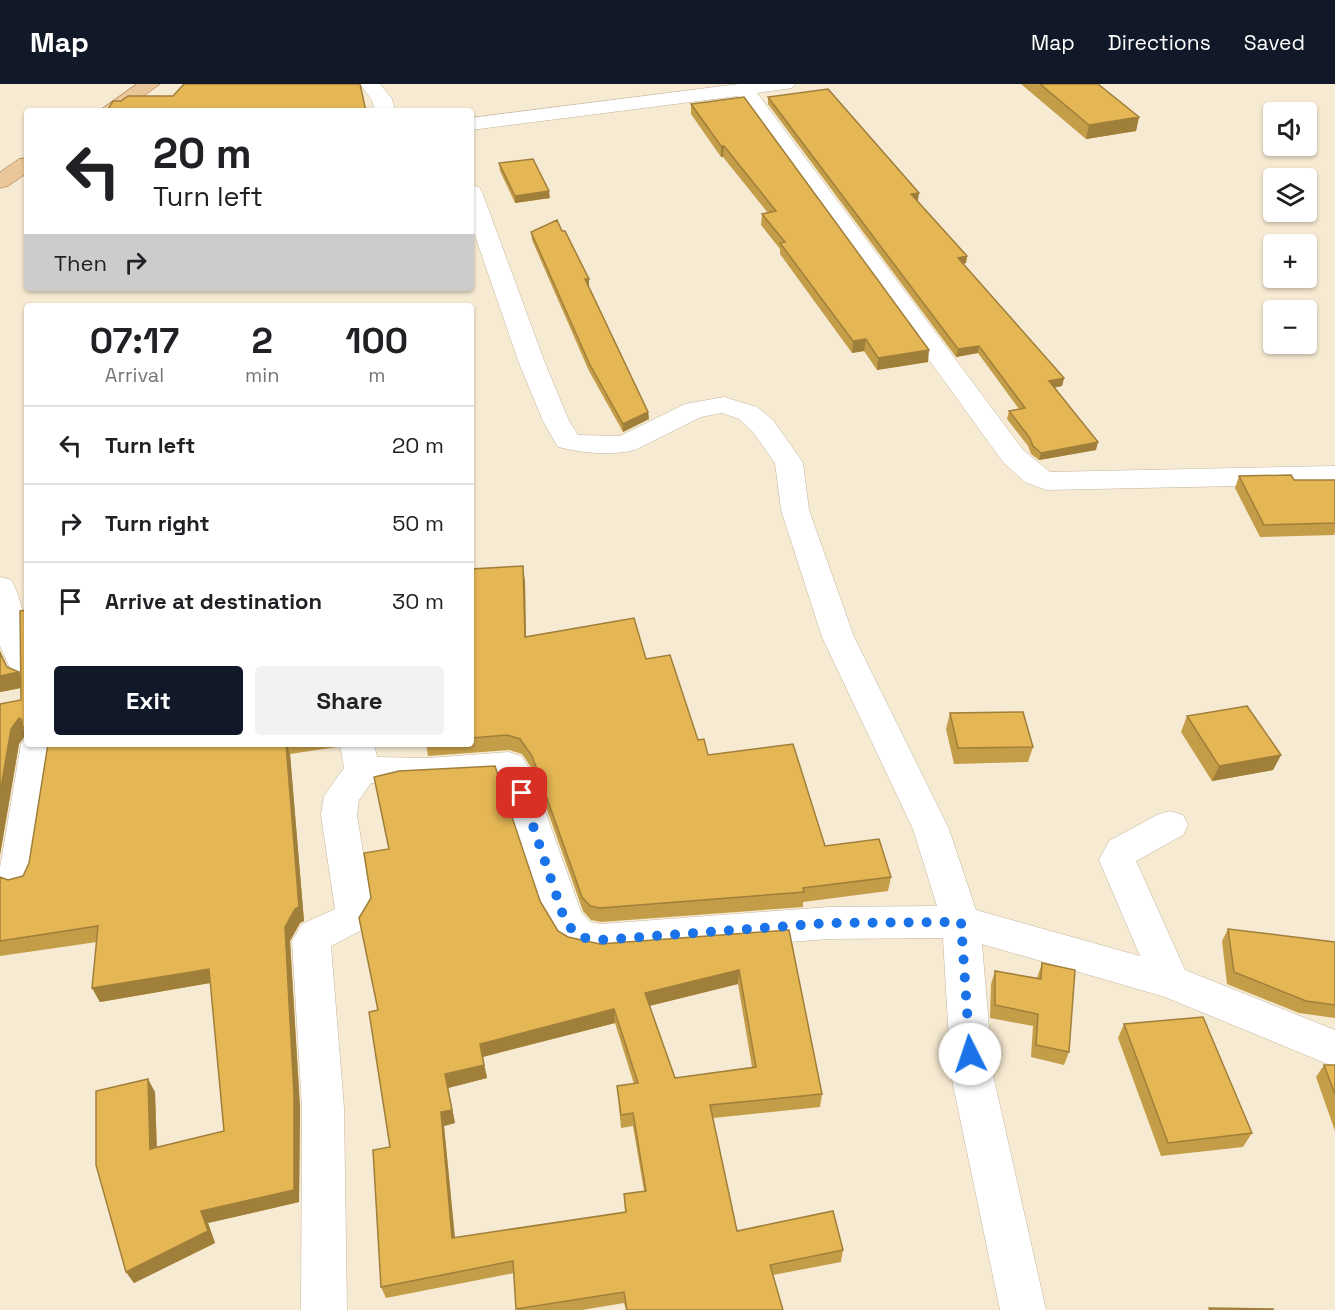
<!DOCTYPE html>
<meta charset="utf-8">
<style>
:root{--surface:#fff;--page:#f2f2f2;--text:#202124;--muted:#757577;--line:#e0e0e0;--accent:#111827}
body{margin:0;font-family:"Space Grotesk",sans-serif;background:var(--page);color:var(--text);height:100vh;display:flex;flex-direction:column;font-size:22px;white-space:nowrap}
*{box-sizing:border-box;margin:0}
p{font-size:20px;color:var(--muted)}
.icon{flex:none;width:33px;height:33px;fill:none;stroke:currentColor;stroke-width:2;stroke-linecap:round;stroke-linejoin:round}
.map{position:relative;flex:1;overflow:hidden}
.side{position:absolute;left:24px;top:219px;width:450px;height:444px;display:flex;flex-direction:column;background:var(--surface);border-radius:6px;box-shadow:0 2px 4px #0004}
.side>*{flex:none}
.hud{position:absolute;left:24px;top:24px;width:450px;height:183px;border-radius:6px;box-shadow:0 2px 4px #0004;background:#fff;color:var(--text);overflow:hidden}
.fabs{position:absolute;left:1263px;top:18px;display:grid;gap:12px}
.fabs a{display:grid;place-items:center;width:54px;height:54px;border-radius:6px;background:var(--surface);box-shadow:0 2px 4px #0004;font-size:30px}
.pin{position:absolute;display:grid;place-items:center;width:51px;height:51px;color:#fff;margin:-26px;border-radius:12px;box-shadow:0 3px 9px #0006}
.me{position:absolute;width:66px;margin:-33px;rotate:356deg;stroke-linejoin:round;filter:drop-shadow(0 0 4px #0008)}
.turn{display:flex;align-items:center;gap:21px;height:126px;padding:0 30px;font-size:27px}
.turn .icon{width:78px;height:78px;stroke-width:2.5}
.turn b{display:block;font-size:42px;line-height:51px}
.then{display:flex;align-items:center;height:57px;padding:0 30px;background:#0003;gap:12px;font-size:22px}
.eta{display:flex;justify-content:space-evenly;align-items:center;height:102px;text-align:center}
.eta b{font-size:36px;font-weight:700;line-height:42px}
.button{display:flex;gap:12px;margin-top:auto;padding:12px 30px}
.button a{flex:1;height:69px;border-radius:6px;background:var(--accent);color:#fff;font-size:24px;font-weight:700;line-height:69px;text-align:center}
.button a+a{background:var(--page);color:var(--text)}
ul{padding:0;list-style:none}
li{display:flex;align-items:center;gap:18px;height:78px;padding:0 30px;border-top:2px solid var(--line)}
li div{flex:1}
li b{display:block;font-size:22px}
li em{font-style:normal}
header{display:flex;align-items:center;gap:36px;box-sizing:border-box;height:84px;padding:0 30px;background:var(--accent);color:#fff}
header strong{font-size:28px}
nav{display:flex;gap:33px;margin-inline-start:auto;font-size:21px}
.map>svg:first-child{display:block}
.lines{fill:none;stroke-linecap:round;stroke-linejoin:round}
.minor-casing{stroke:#c2b69f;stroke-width:1}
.major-casing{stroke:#99703e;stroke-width:1}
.minor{fill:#fff;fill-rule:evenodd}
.major{fill:#ebc69b;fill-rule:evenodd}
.wall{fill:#c49d48;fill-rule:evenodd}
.shaded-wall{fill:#a07f3b}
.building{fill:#e4b654;stroke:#a07f3b;stroke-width:1.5;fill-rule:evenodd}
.route{stroke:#1a73e8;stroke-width:10;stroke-dasharray:0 18}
</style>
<header>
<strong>Map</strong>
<nav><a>Map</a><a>Directions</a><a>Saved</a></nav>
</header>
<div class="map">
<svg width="1335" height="1226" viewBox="0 0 1335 1226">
<rect width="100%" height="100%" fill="#f7ead2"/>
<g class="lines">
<defs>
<path id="minor" d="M360 0H380L392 15 395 27H375L372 16Z
M739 0H795L792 4 757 9 1023 366 1050 388 1335 382V400L1046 406 1025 398 1003 378 738 12 471 46V34Z
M471 101 479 103 482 108 545 279 569 337 578 351 620 352 685 320 724 313 757 323 773 336 799 373 803 379 809 426 854 553 949 745 976 826 1140 872 1099 776 1109 757 1157 731 1170 727 1183 731 1188 741 1183 751 1136 777 1185 886 1335 946V983L1165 913 982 860 993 991 1046 1226H1000L951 991 943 854 829 855 601 872C588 870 571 868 561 860 540 841 510 728 499 695L428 700 371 699 359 716 357 731 373 829 364 845 331 862 344 1024 347 1226H301L302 1024 292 857 302 840 335 825 321 731 324 712 344 684 340 660H374L377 673 428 674 509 668 521 672 531 687 581 828 590 838 601 840 829 823 937 822 913 745 822 553 781 426 775 379 753 348 739 335 722 329 701 333 635 366C609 372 583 369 558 363L543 337 519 279 471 140Z
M0 493 11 496C28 524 27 568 27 601L16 597 0 562Z
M27 651V660H55L35 793 30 804 17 808 4 804 0 796V784L21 660Z"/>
<path id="major" d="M137 0H160L123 27H99Z
M27 74V89L8 102 0 104V88L19 75Z"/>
</defs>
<use href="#minor" class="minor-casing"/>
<use href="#major" class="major-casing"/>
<use href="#minor" class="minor"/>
<use href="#major" class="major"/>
</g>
<path class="wall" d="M1021 0H1098L1139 33 1136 47 1086 55Z
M768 13 918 116H917L967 172 966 179 963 180 1064 294 1062 302 1055 303 1096 366 1039 376 1031 370 1028 362 1007 335 1009 327 1019 325 978 269 956 273 768 20Z
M691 20 928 278 877 286 864 267 852 269 780 170V165L761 141 762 130 768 129 723 73H721L691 30Z
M499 79 550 114 515 119 500 87Z
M531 148 589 202 648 328 649 335 623 348 589 287 532 156Z
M1239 392 1294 396H1335V448L1334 451 1260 453 1235 404Z
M471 485 525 497 526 552 646 575 708 671 825 762 891 793 888 807 803 818V823L601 838 591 836 583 827 533 686 522 670 509 666 428 672 426 660H471Z
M27 526V653L26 650 19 660 0 771V620L21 616V604L0 608V567L7 583 19 588 21 593Z
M950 629 1033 663 1028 678 954 680 946 645Z
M1187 632 1281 671 1273 686 1212 697 1181 648Z
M48 660H336L337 663 290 670 304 837 300 839 290 857 300 1024 299 1118 208 1139 215 1159 134 1199 126 1188 155 1008 157 1063 224 1047 211 899 100 918 92 904 97 858 0 872V793L8 796 23 792 29 779Z
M540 817 558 847 568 853 600 860 789 846 822 1010 820 1023 713 1034 737 1147 843 1166 841 1178 773 1191 783 1226H626L624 1219 582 1226H517L514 1189 386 1214 381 1203 390 1063 378 926ZM738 900 752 983 675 994 649 922ZM615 939 634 1000 617 1002 621 1044 633 1042 644 1107 624 1110 625 1128 455 1154 444 1042 455 1039 448 1004 487 994 483 973Z
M1228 845 1335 858V934L1299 929 1227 900 1222 857Z
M1042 879 1069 968 1064 981 1031 973 1033 942 990 934 991 900 995 887 1037 894Z
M1124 940 1252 1049 1243 1063 1161 1072 1118 954Z
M1324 981H1335V1047L1316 993Z"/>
<path class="shaded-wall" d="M1139 33 1136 47 1086 55 1089 41Z
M721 62H724L723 73H721Z
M549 107 550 114 515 119V112Z
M919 109 918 116 910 117 911 110Z
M967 172 966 179 957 181 958 174Z
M585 195H589V202L586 203Z
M866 255 864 267 852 269 853 257Z
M979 262 978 269 956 273 958 265Z
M929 266 928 278 877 286 878 274Z
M1064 294 1062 302 1048 305 1049 297Z
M648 328 649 335 623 348V340Z
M1098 358 1096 366 1039 376 1041 369Z
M523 482 525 497 526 568 525 553Z
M0 567 10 590 19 588 26 603 0 608Z
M19 634 24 643H22L26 650 19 660 0 771V709L11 645Z
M286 660H287L290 670 304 837 300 839 290 857 300 1024 299 1118 208 1139 215 1159 134 1199 126 1188 201 1127 285 843 295 825Z
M1281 671 1273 686 1212 697 1219 682Z
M209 885 215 898 100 918 92 904Z
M739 886 738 900 645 923V909Z
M614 925 615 939 482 973 480 960Z
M484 981 487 994 448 1004 455 1039 444 1042 456 1166 452 1154 441 1028 445 990Z
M148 995 155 1008 157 1078 150 1065Z"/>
<path class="building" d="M184 0H360L366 27H107L113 17H121L128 12H173Z
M1040 0H1098L1139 33 1089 41Z
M828 5 919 109 911 110 967 172 958 174 1064 294 1049 297 1098 358 1041 369 1033 362 1030 354 1009 327 1025 324 979 262 958 265 768 13Z
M744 13 929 266 878 274 866 255 853 257 780 159 785 158 762 130 776 127 724 62H721L691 20Z
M533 75 549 107 515 112 499 79Z
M557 136 562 147H565L589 195H585L648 328 623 340 589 279 531 148Z
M1291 391 1294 396H1335V439L1264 441 1239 392Z
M523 482 525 553 634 534 646 575 670 571 698 656 704 655 708 671 793 660 825 762 879 755 891 793 803 804 804 808 600 824 590 822 582 813 532 672 520 655 507 651 471 654V485Z
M27 526V643H22V636L19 634 11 645 0 709V620L21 616 20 527Z
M0 569 7 583 19 588 0 592Z
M1247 622 1281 671 1219 682 1187 632Z
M1023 628 1033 663 958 664 950 629Z
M48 660H286L299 823 295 825 285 843 294 1011V1106L201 1127 208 1147 126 1188 96 1081V1007L148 995 150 1065 224 1047 209 885 92 904 98 842 0 857V793L8 796 23 792 29 779Z
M495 682 540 817 558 847 568 853 600 860 789 846 822 1010 710 1021 737 1147 833 1127 843 1166 770 1181 783 1226H627L624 1208 516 1225 513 1177 381 1203 373 1066 390 1063 369 928 378 926 359 834 371 814 364 769 389 765 374 693 399 687ZM739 886 756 983 675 994 645 909ZM614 925 638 999 617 1002 621 1031 633 1029 646 1107 624 1110 626 1128 452 1154 441 1028 452 1026 445 990 484 981 480 960Z
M1228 845 1335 858V921L1306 917 1234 888Z
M1042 879 1075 886 1069 968 1036 961 1038 930 995 921V887L1041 895Z
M1203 933 1252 1049 1168 1059 1124 940Z
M1324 981H1335V1010Z
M1209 1224 1273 1225V1226H1210Z"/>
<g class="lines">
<path class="route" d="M522 709 564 834C576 853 579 854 601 856L829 839 961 838 970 970"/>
</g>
</svg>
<div class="fabs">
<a><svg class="icon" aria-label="sound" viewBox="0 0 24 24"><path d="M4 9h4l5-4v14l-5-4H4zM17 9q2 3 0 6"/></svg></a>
<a><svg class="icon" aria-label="layers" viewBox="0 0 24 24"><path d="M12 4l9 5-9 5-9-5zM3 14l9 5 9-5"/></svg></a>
<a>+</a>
<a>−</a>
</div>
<div class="pin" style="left:522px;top:709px;background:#d93025"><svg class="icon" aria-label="arrive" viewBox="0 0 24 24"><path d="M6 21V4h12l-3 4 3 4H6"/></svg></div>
<svg class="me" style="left:970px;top:970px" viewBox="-20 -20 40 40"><circle r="19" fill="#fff"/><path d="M0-13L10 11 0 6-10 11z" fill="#1a73e8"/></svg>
<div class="hud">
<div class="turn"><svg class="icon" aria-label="left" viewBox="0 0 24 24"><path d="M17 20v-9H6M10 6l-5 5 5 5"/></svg><div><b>20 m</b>Turn left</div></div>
<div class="then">Then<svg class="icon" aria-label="right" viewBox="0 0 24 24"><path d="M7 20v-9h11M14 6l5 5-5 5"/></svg></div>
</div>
<section class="side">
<div class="eta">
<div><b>07:17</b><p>Arrival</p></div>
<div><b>2</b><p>min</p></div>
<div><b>100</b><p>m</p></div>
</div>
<ul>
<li><svg class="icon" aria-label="left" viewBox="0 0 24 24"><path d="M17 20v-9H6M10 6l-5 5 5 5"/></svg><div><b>Turn left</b></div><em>20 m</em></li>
<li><svg class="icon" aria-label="right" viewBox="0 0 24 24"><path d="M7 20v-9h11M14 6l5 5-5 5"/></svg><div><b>Turn right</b></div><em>50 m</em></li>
<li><svg class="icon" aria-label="arrive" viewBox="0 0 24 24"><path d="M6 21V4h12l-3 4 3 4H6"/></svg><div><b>Arrive at destination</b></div><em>30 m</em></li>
</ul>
<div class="button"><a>Exit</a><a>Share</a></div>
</section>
</div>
